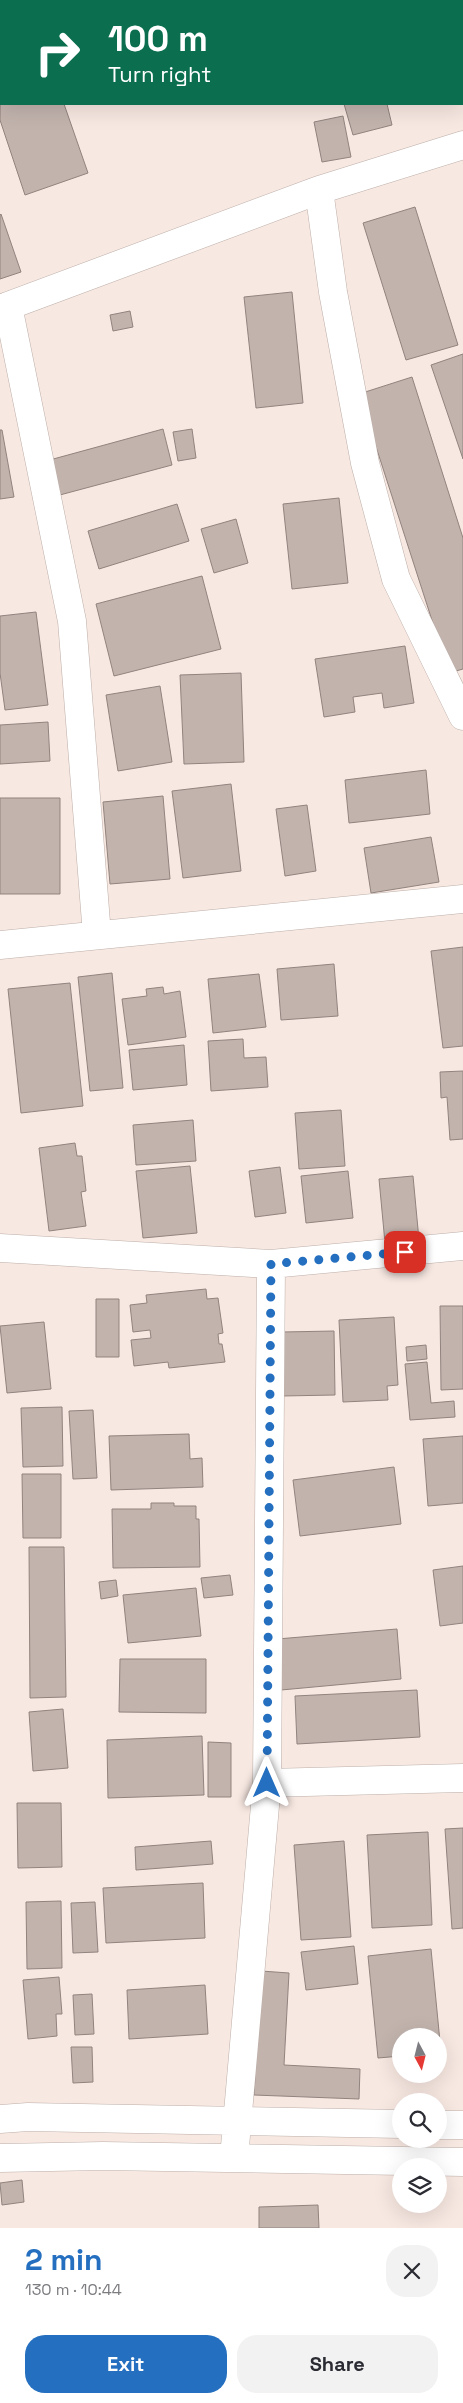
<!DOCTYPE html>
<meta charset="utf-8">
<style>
:root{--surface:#fff;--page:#f2f2f3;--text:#2b2b33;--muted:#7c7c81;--accent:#246fbf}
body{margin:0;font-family:"Space Grotesk",sans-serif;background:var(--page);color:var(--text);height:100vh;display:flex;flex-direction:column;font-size:19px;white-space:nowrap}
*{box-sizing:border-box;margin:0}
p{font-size:16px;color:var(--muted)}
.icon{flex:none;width:28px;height:28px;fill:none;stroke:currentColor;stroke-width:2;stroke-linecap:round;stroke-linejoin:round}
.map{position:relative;height:2228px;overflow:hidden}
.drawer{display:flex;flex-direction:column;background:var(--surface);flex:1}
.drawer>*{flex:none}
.hud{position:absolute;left:0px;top:0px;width:464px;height:105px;box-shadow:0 5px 20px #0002;background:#0b6e4f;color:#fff;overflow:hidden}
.needle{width:32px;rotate:173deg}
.tools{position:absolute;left:392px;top:2028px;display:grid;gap:10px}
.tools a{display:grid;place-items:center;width:55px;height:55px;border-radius:50%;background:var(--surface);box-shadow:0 5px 20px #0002;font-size:25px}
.pin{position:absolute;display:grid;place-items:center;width:42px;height:42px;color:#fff;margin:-21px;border-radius:10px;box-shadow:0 2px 8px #0006}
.me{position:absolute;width:55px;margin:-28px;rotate:0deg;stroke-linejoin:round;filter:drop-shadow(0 0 4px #0008)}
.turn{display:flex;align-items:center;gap:18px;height:105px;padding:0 25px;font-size:22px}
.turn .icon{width:65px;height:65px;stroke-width:2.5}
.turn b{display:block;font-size:35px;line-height:42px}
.round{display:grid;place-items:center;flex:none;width:52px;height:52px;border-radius:20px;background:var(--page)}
.head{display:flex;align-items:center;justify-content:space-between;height:85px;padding:0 25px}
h1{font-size:30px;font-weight:700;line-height:38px;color:var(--accent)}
.cta{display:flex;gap:10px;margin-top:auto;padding:10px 25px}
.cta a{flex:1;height:58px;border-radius:20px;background:var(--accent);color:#fff;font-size:20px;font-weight:700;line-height:58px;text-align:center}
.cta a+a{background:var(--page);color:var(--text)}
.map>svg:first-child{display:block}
.building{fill:#c2b3ad;stroke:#91837e}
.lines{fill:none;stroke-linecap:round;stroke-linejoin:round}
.minor-casing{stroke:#bdafa9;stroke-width:29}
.minor{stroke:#fff;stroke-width:28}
.route{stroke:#246fbf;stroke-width:9;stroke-dasharray:0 16.2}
</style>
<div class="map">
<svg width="463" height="2228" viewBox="0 0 463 2228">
<rect width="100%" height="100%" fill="#f8e8e2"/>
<path class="building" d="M223 0H299V1H224Z
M411 0H463V72L462 1Z
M1 68V104H64L88 173 25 195 0 120Z
M344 104H387L392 125 353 135Z
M343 116 351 157 322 162 314 122Z
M415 207 458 345 406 360 363 223Z
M1 214 21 272 0 279V215Z
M292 292 303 403 256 408 244 297Z
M130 311 133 327 113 331 110 315Z
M463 354V459L431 365Z
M412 377 463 538V669L449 673 359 394Z
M163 429 172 465 56 496 46 461Z
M192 429 196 458 178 461 173 432Z
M0 430H2L14 497 0 499Z
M339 498 348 583 292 589 283 504Z
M177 504 189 541 99 569 88 531Z
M236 519 248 563 214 573 201 529Z
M202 576 221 649 114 676 96 604Z
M36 612 48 705 5 710 0 673V616Z
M405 646 414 703 384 708 382 693 353 697 355 712 324 717 315 659Z
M241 673 244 762 184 764 180 675Z
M160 686 172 762 118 771 106 695Z
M48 722 50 761 0 764V725Z
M426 770 430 814 349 823 345 780Z
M231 784 241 871 183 878 172 791Z
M163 796 170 879 110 884 103 802Z
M0 798H60V894H0Z
M307 805 316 871 285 876 276 809Z
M431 837 439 882 371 893 364 848Z
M463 947V1046L443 1048 431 951Z
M334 964 338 1016 281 1020 277 969Z
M112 973 123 1088 90 1091 78 977Z
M259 974 266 1027 213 1033 208 979Z
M70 983 83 1106 21 1113 8 989Z
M163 987 164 994 180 991 186 1037 128 1045 122 999 147 996 146 989Z
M243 1039 244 1058 266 1057 268 1087 211 1091 208 1041Z
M184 1045 187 1085 133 1090 129 1050Z
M463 1071V1139L450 1140 447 1097 441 1098 440 1072Z
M341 1110 345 1166 299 1169 295 1113Z
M193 1120 196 1161 136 1165 133 1125Z
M75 1143 77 1156H82L86 1191 81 1192 86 1226 49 1231 39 1148Z
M190 1166 197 1233 143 1238 136 1171Z
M280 1167 286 1213 255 1217 249 1171Z
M348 1171 353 1218 306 1223 301 1176Z
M413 1176 419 1240 385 1243 379 1179Z
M206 1289 207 1299 218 1298 223 1333 218 1334 219 1344H222L225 1362 169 1368 168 1362 134 1366 131 1340 151 1338 150 1330 133 1332 130 1305 147 1303 146 1295Z
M96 1299H119V1357H96Z
M440 1306H463V1389L441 1390Z
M394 1317 398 1385 387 1386 388 1400 343 1402 339 1320Z
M44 1322 51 1389 7 1393 0 1326Z
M334 1331 335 1395 282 1396V1332Z
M426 1345 427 1359 407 1361 406 1347Z
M427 1362 431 1403 454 1401 455 1417 410 1420 405 1364Z
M62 1407 63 1466 23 1467 21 1408Z
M93 1410 97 1478 73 1479 69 1411Z
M189 1434 190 1459 202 1458 203 1487 111 1490 109 1436Z
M463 1436V1503L428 1506 423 1439Z
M394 1467 401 1524 300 1536 293 1480Z
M22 1474H61V1538H23Z
M151 1503H174V1506H196V1519H199L200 1567 113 1568 112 1509H151Z
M29 1547H64L66 1697 30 1698Z
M463 1566V1623L440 1626 433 1570Z
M230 1575 233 1595 204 1598 201 1578Z
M116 1580 118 1596 101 1599 99 1582Z
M196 1588 201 1636 128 1643 123 1595Z
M397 1629 401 1679 281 1690 277 1639Z
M120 1659H206V1713L119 1712Z
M417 1690 420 1737 297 1744 295 1696Z
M63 1709 68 1768 33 1771 29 1712Z
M202 1736 204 1795 108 1798 107 1740Z
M208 1742 231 1743V1797H208Z
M17 1803H61L62 1867 18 1868Z
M463 1828V1928L452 1929 445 1829Z
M428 1832 432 1925 372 1928 367 1835Z
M211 1841 213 1864 136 1870 135 1847Z
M344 1841 351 1937 301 1940 294 1845Z
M203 1883 205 1938 106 1943 103 1888Z
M61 1901 62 1968 27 1969 26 1902Z
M95 1902 98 1952 73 1953 71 1903Z
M354 1946 358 1984 306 1990 301 1952Z
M431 1949 441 2052H439V2036H401V2056L378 2058 368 1956Z
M261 1971 289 1973 284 2065 360 2069 359 2099 254 2095Z
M59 1977 62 2014H56L57 2036 28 2039 23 1980Z
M205 1985 208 2034 129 2039 127 1990Z
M92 1994 94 2034 75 2035 73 1995Z
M71 2047H92L93 2082 73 2083Z
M22 2180 24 2202 2 2205 0 2183Z
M318 2205 319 2228H259V2207Z"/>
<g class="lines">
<defs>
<path id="minor" d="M319 190 333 292 365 463 396 579 463 716
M8 306 72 621 97 935
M0 309 319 190 463 145
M0 945 463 899
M0 1248 271 1264 463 1246
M267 1783 463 1778
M0 2119 28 2117 401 2124
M439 2125H463
M0 2158 103 2156 463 2162
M234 2158 267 1783 271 1264"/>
</defs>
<use href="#minor" class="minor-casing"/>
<use href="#minor" class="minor"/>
</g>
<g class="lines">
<path class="route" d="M267 1783 271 1264 405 1252"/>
</g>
</svg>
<div class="tools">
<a><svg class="needle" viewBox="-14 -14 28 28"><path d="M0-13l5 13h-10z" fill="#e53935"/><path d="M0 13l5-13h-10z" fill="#7c7c81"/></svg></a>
<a><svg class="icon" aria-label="search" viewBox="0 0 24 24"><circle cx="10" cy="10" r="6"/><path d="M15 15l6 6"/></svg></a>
<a><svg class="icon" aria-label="layers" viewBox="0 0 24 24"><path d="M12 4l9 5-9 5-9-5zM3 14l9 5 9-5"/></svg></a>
</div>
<div class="pin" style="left:405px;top:1252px;background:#d93025"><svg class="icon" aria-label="arrive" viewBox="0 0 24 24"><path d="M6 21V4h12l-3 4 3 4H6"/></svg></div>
<svg class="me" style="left:267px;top:1783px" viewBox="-20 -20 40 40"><path d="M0-17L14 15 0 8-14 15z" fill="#246fbf" stroke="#fff" stroke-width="4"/></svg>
<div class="hud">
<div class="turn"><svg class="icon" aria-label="right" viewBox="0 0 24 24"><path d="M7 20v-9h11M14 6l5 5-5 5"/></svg><div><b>100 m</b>Turn right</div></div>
</div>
</div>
<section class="drawer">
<div class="head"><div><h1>2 min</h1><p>130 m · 10:44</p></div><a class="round"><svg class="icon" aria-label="close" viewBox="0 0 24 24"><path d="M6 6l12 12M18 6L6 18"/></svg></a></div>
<div class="cta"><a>Exit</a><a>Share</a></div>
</section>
